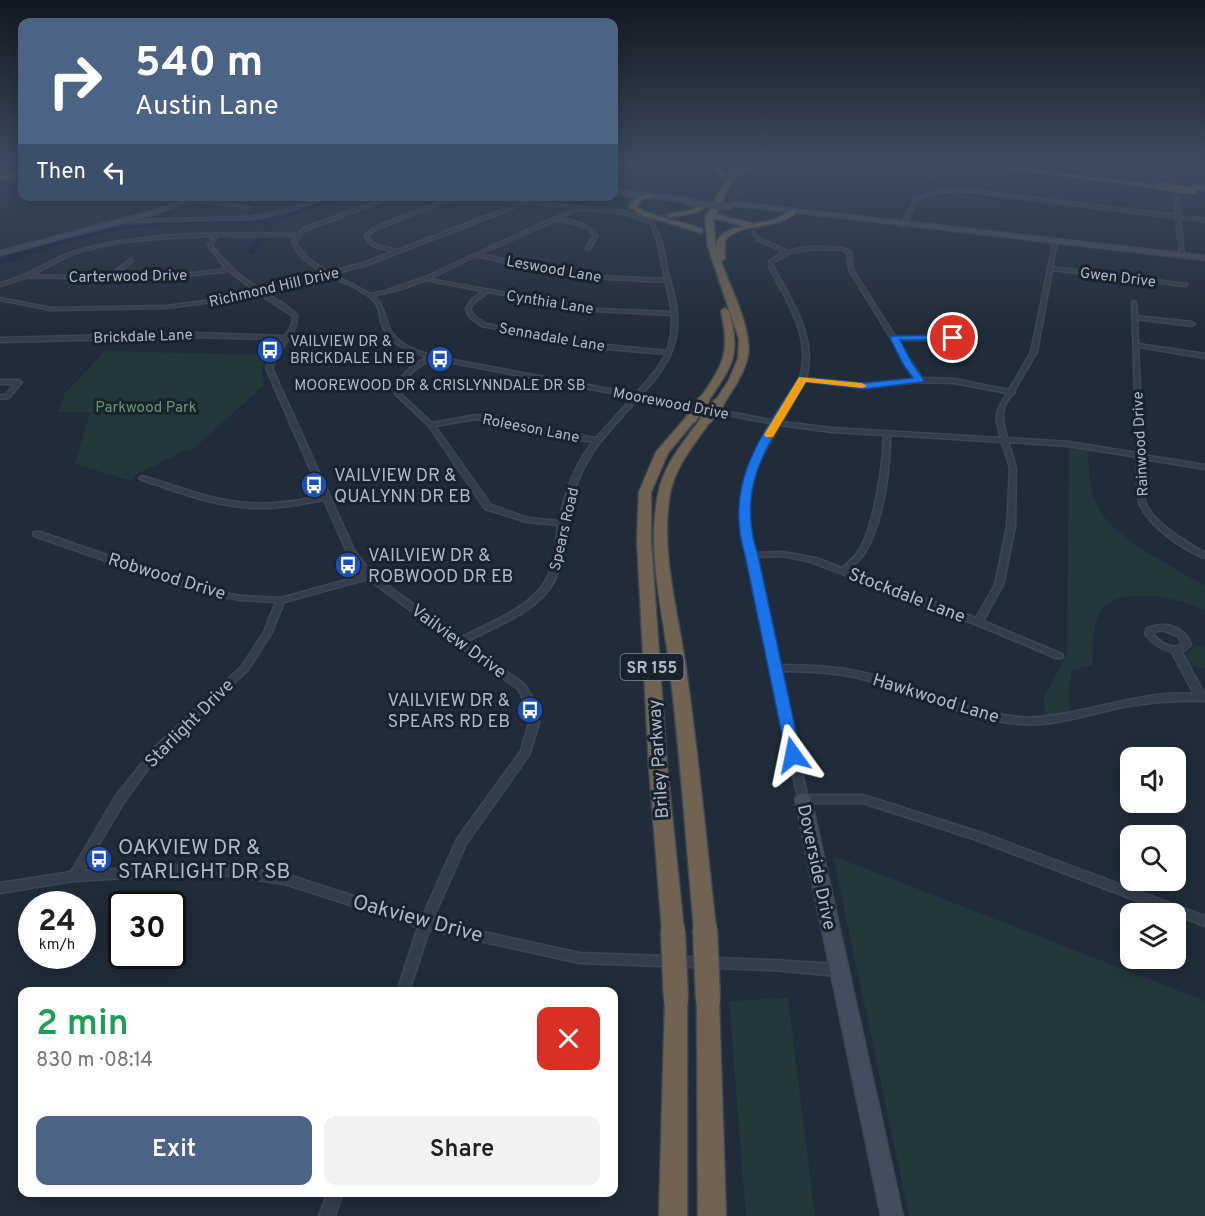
<!DOCTYPE html>
<meta charset="utf-8">
<style>
:root{--surface:#fff;--page:#f2f2f2;--text:#202124;--muted:#757577;--accent:#4b6385}
body{margin:0;font-family:Overpass,sans-serif;background:var(--page);color:var(--text);height:100vh;display:flex;flex-direction:column;font-size:22px;white-space:nowrap}
*{box-sizing:border-box;margin:0}
p{font-size:20px;color:var(--muted)}
.icon{flex:none;width:33px;height:33px;fill:none;stroke:currentColor;stroke-width:2;stroke-linecap:round;stroke-linejoin:round}
.map{position:relative;flex:1;overflow:hidden}
.panel{position:absolute;left:18px;top:987px;width:600px;height:210px;display:flex;flex-direction:column;background:var(--surface);border-radius:12px;box-shadow:0 3px 15px #0003}
.panel>*{flex:none}
.banner{position:absolute;left:18px;top:18px;width:600px;height:183px;border-radius:12px;box-shadow:0 3px 15px #0003;background:#4b6385;color:#fff;overflow:hidden}
.tools{position:absolute;left:1120px;top:747px;display:grid;gap:12px}
.tools a{display:grid;place-items:center;width:66px;height:66px;border-radius:12px;background:var(--surface);box-shadow:0 3px 15px #0003;font-size:30px}
.speed{position:absolute;left:18px;top:891px;display:flex;gap:12px;font-size:30px;font-weight:700;text-align:center}
.speed>*{display:grid;place-content:center;width:78px;height:78px;border-radius:50%;background:var(--surface);box-shadow:0 3px 15px #0003;line-height:1}
.speed small{font-size:15px;font-weight:400}
.speed .limit{border:3px solid #111;border-radius:9px;background:#fff;color:#111}
.pin{position:absolute;display:grid;place-items:center;width:51px;height:51px;color:#fff;margin:-26px;border:3px solid #fff;border-radius:50%;box-shadow:0 2px 6px #0007}
.me{position:absolute;width:66px;margin:-33px;rotate:348deg;stroke-linejoin:round;filter:drop-shadow(0 0 4px #0008)}
.turn{display:flex;align-items:center;gap:21px;height:126px;padding:0 18px;font-size:27px}
.turn .icon{width:78px;height:78px;stroke-width:2.5}
.turn b{display:block;font-size:42px;line-height:51px}
.then{display:flex;align-items:center;height:57px;padding:0 18px;background:#0003;gap:12px;font-size:22px}
.round{display:grid;place-items:center;flex:none;width:63px;height:63px;border-radius:12px;background:var(--page)}
.headline{display:flex;align-items:center;justify-content:space-between;height:102px;padding:0 18px}
h1{font-size:36px;font-weight:600;line-height:45px;color:#1e9e55}
.cta{display:flex;gap:12px;margin-top:auto;padding:12px 18px}
.cta a{flex:1;height:69px;border-radius:12px;background:var(--accent);color:#fff;font-size:24px;font-weight:600;line-height:69px;text-align:center}
.cta a+a{background:var(--page);color:var(--text)}
.map>svg:first-child{display:block}
.green{fill:#22383a}
.lines{fill:none;stroke-linecap:round;stroke-linejoin:round}
.stream{stroke:#142337;stroke-width:1.5}
.river{fill:#142337;fill-rule:evenodd}
.street-casing{stroke:#3d4753;stroke-width:3}
.secondary-casing{stroke:#3d4753;stroke-width:3}
.highway-casing{stroke:#3f4854;stroke-width:3}
.street{fill:#343e4a;fill-rule:evenodd}
.secondary{fill:#424d5d;fill-rule:evenodd}
.highway{fill:#706351;fill-rule:evenodd}
.secondary-bridge-casing{stroke:#3d4753;stroke-width:7;stroke-linecap:butt}
.highway-bridge-far2-casing{stroke:#3f4854;stroke-width:8;stroke-linecap:butt}
.highway-bridge-far1-casing{stroke:#3f4854;stroke-width:14;stroke-linecap:butt}
.highway-bridge-casing{stroke:#3f4854;stroke-width:27;stroke-linecap:butt}
.secondary-bridge{stroke:#424d5d;stroke-width:5}
.highway-bridge-far2{stroke:#706351;stroke-width:7}
.highway-bridge-far1{stroke:#706351;stroke-width:11}
.highway-bridge{stroke:#706351;stroke-width:24}
.route{fill:#1a73e8;stroke:#114b97;stroke-width:1.5}
.slow{fill:#f59e0b}
.labels{text-anchor:middle;stroke-width:6;stroke-linejoin:round;paint-order:stroke}
.far-street-label{font-size:15px;fill:#afb8c6;stroke:#19232e}
.far-poi-label{font-size:15px;fill:#afb8c6;stroke:#19232e;text-anchor:start}
.far-park-label{font-size:15px;fill:#65976f;stroke:#19232e}
.shield{fill:#19232e;stroke:#828b98;stroke-width:1.5}
.shield-label{font-size:16px;font-weight:bold;fill:#afb8c6}
.poi-label{font-size:18px;fill:#afb8c6;stroke:#19232e;text-anchor:start}
.street-label{font-size:18px;fill:#afb8c6;stroke:#19232e}
.near-poi-label{font-size:21px;fill:#afb8c6;stroke:#19232e;text-anchor:start}
.near-street-label{font-size:21px;fill:#afb8c6;stroke:#19232e}
</style>
<div class="map">
<svg width="1205" height="1216" viewBox="0 0 1205 1216">
<rect width="100%" height="100%" fill="#202c39"/>
<path class="green" d="M807 162H941L955 163 957 167 942 178 885 181 857 179 852 183 757 174 748 179 750 184 743 198 738 197 734 202 726 201 741 172 756 167Z
M1009 162H1164L1166 181 1165 182Z
M105 351 265 355 262 370 264 385 192 450 181 452 135 475 131 481 75 464 90 412H58L65 393Z
M1069 446 1088 449C1089 469 1089 491 1099 509 1115 539 1176 568 1205 586V610C1180 599 1128 586 1105 606 1091 619 1094 648 1092 665L1072 671 1069 689V712L1045 716 1044 697 1067 653Z
M1195 646 1205 647V668L1191 666 1186 655Z
M833 856 1205 1001V1216H909Z
M788 998 815 1216H746L729 1001Z"/>
<g class="lines">
<path class="stream" d="M860 162 897 167 945 189 974 196 1063 209"/>
<path class="river" d="M339 196H351L271 223 273 229 255 253 252 254 248 251 265 229 264 224C214 226 160 222 111 232 73 239 37 254 0 265V259L45 243 112 227 173 222 266 220Z"/>
<defs>
<path id="street" d="M1172 162 1205 165V167L1176 165V183L1180 216 1205 219V221L1180 218 1184 255 1182 256 1180 255 1176 218 962 191 940 192 917 200 905 225 903 226 901 225 915 198 940 190 962 189 1176 215 1172 183Z
M326 196H332L290 211 251 219 124 222 122 221 124 220 251 217 288 209Z
M384 196H388L381 202 306 230 300 236 296 243C304 257 315 264 328 272L363 263 394 251 375 247 367 242 365 235 373 228 453 196H459L375 230 369 235 370 240 377 245 398 250 522 202 474 196H489L525 201 532 196H536L530 201 627 212 652 221C662 236 664 252 667 269 670 281 674 293 676 305 682 344 667 367 641 395L776 421C784 408 794 395 799 380 814 340 786 300 769 266L770 260 784 252 757 240 752 232H754L759 238 788 251 806 247H825L844 248 851 252 853 270 895 336 955 337 956 338 953 340H897L922 378 954 379 1009 390 1031 352 1054 240 1057 241 1052 267 1187 284V285L1185 286 1052 270 1037 352 1014 391 1015 392C999 405 1002 420 1007 438L1069 442 1137 453 1132 302 1134 301 1136 302 1137 316 1192 322 1195 324 1192 326 1137 319 1138 344 1205 354V358L1138 347 1143 455 1205 465V469L1144 459C1144 472 1143 488 1145 501 1150 521 1188 543 1205 553V558C1183 550 1150 527 1140 505 1136 496 1137 468 1137 457L1069 446 1008 442 1016 468 1015 527 1003 585 983 621 1062 654 1063 656 1062 658H1056L975 624 811 562 783 556 755 557 779 665C808 665 837 666 865 673 917 686 965 712 1018 717 1037 719 1055 715 1073 712 1113 704 1153 691 1194 694L1172 652C1160 649 1152 644 1145 634L1147 628C1151 627 1157 625 1161 625 1174 624 1188 633 1191 645L1185 650 1181 651 1205 695V701C1177 700 1151 702 1123 707 1090 714 1054 727 1020 724 967 720 917 694 866 680 839 672 809 671 780 671L807 795H863L985 834 1205 916V926L1176 915V914H1172L977 840 863 803H803L799 802 770 668V667L742 533C737 486 750 463 774 424L639 398C607 433 585 453 571 500 563 530 568 566 547 592 527 616 493 627 466 642L525 685 536 704 539 723 529 755 466 844 432 921 580 953 772 960 838 964 842 966 844 970 842 974 838 976 772 970 580 963 429 930 409 992H397L418 927 285 884 211 873 74 881 0 893V883L71 872 116 796 154 748 242 666 264 632 276 602 241 600 200 593 34 536 33 534 34 532H40L205 589 241 596 281 598 364 575 347 552 324 500C305 503 285 508 265 508 221 509 180 493 140 479L139 478 142 476C177 486 212 501 249 503 274 505 298 501 322 496L266 368 272 354 283 339 193 337 0 342V338L193 333 285 336C290 330 293 324 293 316L258 293 228 300 166 308 51 310 0 300V298L51 308 166 306 228 298 255 291 229 271 151 280H107L105 279 27 277 0 286V283C10 280 21 277 30 272 45 266 57 257 72 252 145 231 221 233 297 234L304 228 379 200ZM527 203 575 208 423 278 385 291 371 294 332 274 367 265ZM579 209 626 214 650 223 657 240 665 279 573 275 480 254 557 220 579 225 589 230 594 236 585 249 589 250 598 236C587 223 577 222 561 218ZM212 236H214L208 245 226 269 151 278 113 277 133 261V260L131 259 107 277 33 275C44 269 54 262 66 257 110 239 165 238 212 236ZM218 236H295L292 243C300 257 310 265 324 273L260 289C240 277 225 264 212 245ZM816 249 843 250 847 253 849 270 916 379 864 384 806 378C818 338 791 300 773 266L774 262 790 253ZM476 256 573 277 666 282 672 312 596 309 429 279ZM327 275C342 282 361 288 373 300 379 305 380 314 381 321 387 344 407 350 427 357 411 366 398 375 395 394L429 426 485 509 527 522 558 525C556 539 556 553 552 566 541 606 493 620 460 638L372 574 355 552 272 368C277 349 298 335 297 315L285 305 263 291ZM426 280 483 291 471 300 466 309 470 318 482 326 596 348 666 354 657 369 636 394 432 356C413 349 393 344 387 322 384 312 382 304 374 296L401 289ZM488 292 596 311 672 315 671 337 667 351 596 344 486 324 474 316 470 309 475 302ZM432 359 633 397 596 438 557 432 500 417 476 415 432 423 401 394C404 375 416 368 432 359ZM805 381 864 388 920 382 954 383 1007 393C995 413 994 416 1001 438L832 428 782 422ZM476 419 500 421 557 436 593 442C575 464 565 493 559 521L528 518 491 505 435 426ZM780 425 832 432 884 435C883 465 874 531 856 555 852 560 846 564 842 568L816 558 783 552 754 553C740 497 751 472 780 425ZM890 435 1002 442 1010 468 1007 527 995 585 976 618 848 570C854 565 860 560 864 554 883 524 890 470 890 435ZM368 579 518 689 526 704 529 723 521 751 457 839 422 918 285 874 211 863 83 871 124 802 160 752 248 670 272 632 284 602ZM1162 630 1178 636 1182 644C1171 651 1161 643 1153 634L1154 632Z
M193 199 247 206 249 207 247 208 192 201Z
M0 380H19L22 382 9 398 0 399V395H5L15 384H0Z
M328 1192H343L335 1216H319Z"/>
<path id="secondary" d="M614 190 691 198 694 200 691 202 614 194Z
M197 196H206L150 215 0 255V251L146 213Z
M733 202 1205 256V260L731 205Z
M803 793 808 795 811 799 903 1216H881L795 799 798 795Z"/>
<path id="highway" d="M694 162C708 161 718 165 727 176L722 177 715 169Z
M736 162H742L739 169 761 162H798C790 166 779 165 770 165 732 168 731 184 717 213 728 221 744 218 752 224L774 220 792 210 797 211C777 232 741 221 725 240V259L721 261C730 287 755 334 747 360 742 377 732 391 723 405L719 406 714 403 729 380 738 358 739 339 708 247 705 218ZM713 218 744 226C731 229 717 232 716 248Z
M958 162H973L1161 186 1158 188Z
M22 173V177L0 180V176Z
M1193 185 1205 186V190L1191 188Z
M653 194 655 197 642 199 636 207C655 219 681 220 702 229V233L642 215 629 207 638 196Z
M706 203 708 206 695 213 669 217 665 215 691 210Z
M725 308 729 311C741 355 733 364 709 400L704 403 699 400C723 364 731 355 721 311Z
M692 414 698 417 668 453 651 492V540L667 766 684 931 681 938 673 940 665 938 662 931 649 766 637 540 639 492 656 452 688 415Z
M706 416 712 419C696 442 675 466 670 494 660 549 677 608 685 662 698 750 706 840 716 929L713 936 705 938 697 936 694 929C686 840 680 751 669 662 662 608 647 550 658 495 663 465 685 440 702 417Z
M676 989 684 993 687 1000V1216H659L665 1000 668 993Z
M708 989 716 993 719 1000 726 1216H698L697 1000 700 993Z"/>
</defs>
<use href="#street" class="street-casing"/>
<use href="#secondary" class="secondary-casing"/>
<use href="#highway" class="highway-casing"/>
<use href="#street" class="street"/>
<use href="#secondary" class="secondary"/>
<use href="#highway" class="highway"/>
<defs>
<path id="secondary-bridge" d="M687 202 731 207"/>
<path id="highway-bridge-far2" d="M1158 186 1194 191"/>
<path id="highway-bridge-far1" d="M692 417 704 400
M706 419 719 403"/>
<path id="highway-bridge" d="M705 929 708 1000
M673 931 676 1000"/>
</defs>
<use href="#secondary-bridge" class="secondary-bridge-casing"/>
<use href="#highway-bridge-far2" class="highway-bridge-far2-casing"/>
<use href="#highway-bridge-far1" class="highway-bridge-far1-casing"/>
<use href="#highway-bridge" class="highway-bridge-casing"/>
<use href="#secondary-bridge" class="secondary-bridge"/>
<use href="#highway-bridge-far2" class="highway-bridge-far2"/>
<use href="#highway-bridge-far1" class="highway-bridge-far1"/>
<use href="#highway-bridge" class="highway-bridge"/>
</g>
<linearGradient id="sky" x2="0" y2="1"><stop stop-color="#12181f"/><stop offset="0.49" stop-color="#3c4b5f"/><stop offset="1" stop-color="#3c4b5f" stop-opacity="0"/></linearGradient>
<rect width="1205" height="332" fill="url(#sky)"/>
<path class="route" d="M953 335 957 338 956 340H900L912 363 924 380 923 382 864 389 806 382C771 441 734 483 758 555L801 755 799 759H787L745 555C723 483 762 435 799 377L864 383 913 378 903 364 890 338 891 336Z"/>
<path class="slow" d="M799 377 862 383 867 386 862 388 806 382 773 437H766L764 435Z"/>
<defs>
<symbol id="bus-disc" viewBox="-11 -11 22 22"><circle r="9.5" fill="#1a4fb4" stroke="#19232e"/><path d="M-5-6H5V4H4V6H2V4H-2V6H-4V4H-5ZM-3.5-4V0h7V-4ZM-3.5 1.2v1.5H-2V1.2ZM2 1.2v1.5H3.5V1.2Z" fill="#fff"/></symbol>
</defs>
<g fill-rule="evenodd">
<use href="#bus-disc" x="255" y="335" width="30" height="30"/>
<use href="#bus-disc" x="425" y="344" width="30" height="30"/>
<use href="#bus-disc" x="299" y="470" width="30" height="30"/>
<use href="#bus-disc" x="333" y="550" width="30" height="30"/>
<use href="#bus-disc" x="515" y="695" width="30" height="30"/>
<use href="#bus-disc" x="84" y="844" width="30" height="30"/>
</g>
<g class="labels">
<g class="far-street-label">
<text transform="translate(554 269) rotate(10)" y="5">Leswood Lane</text>
<text transform="translate(128 276) rotate(-1)" y="5">Carterwood Drive</text>
<text transform="translate(1118 277) rotate(7)" y="5">Gwen Drive</text>
<text transform="translate(274 287) rotate(-13)" y="5">Richmond Hill Drive</text>
<text transform="translate(550 302) rotate(9)" y="5">Cynthia Lane</text>
<text transform="translate(143 336) rotate(-2)" y="5">Brickdale Lane</text>
<text transform="translate(552 337) rotate(10)" y="5">Sennadale Lane</text>
<text transform="translate(671 403) rotate(11)" y="5">Moorewood Drive</text>
<text transform="translate(531 428) rotate(11)" y="5">Roleeson Lane</text>
<text transform="translate(1140 444) rotate(-93)" y="5">Rainwood Drive</text>
<text transform="translate(564 529) rotate(-77)" y="5">Spears Road</text>
</g>
<g class="far-poi-label">
<text x="290" y="346">VAILVIEW DR &amp;<tspan x="290" dy="17">BRICKDALE LN EB</tspan></text>
<text x="440" y="390" text-anchor="middle">MOOREWOOD DR &amp; CRISLYNNDALE DR SB</text>
</g>
<g class="far-park-label">
<text x="146" y="412">Parkwood Park</text>
</g>
<rect class="shield" x="620.5" y="654" width="63" height="26" rx="4.5"/>
<g class="shield-label">
<text x="652" y="673">SR 155</text>
</g>
<g class="poi-label">
<text x="334" y="481">VAILVIEW DR &amp;<tspan x="334" dy="21">QUALYNN DR EB</tspan></text>
<text x="368" y="561">VAILVIEW DR &amp;<tspan x="368" dy="21">ROBWOOD DR EB</tspan></text>
<text x="510" y="706" text-anchor="end">VAILVIEW DR &amp;<tspan x="510" dy="21">SPEARS RD EB</tspan></text>
</g>
<g class="street-label">
<text transform="translate(167 576) rotate(17)" y="6">Robwood Drive</text>
<text transform="translate(907 595) rotate(21)" y="6">Stockdale Lane</text>
<text transform="translate(459 641) rotate(36)" y="6">Vailview Drive</text>
<text transform="translate(936 698) rotate(17)" y="6">Hawkwood Lane</text>
<text transform="translate(189 723) rotate(-45)" y="6">Starlight Drive</text>
<text transform="translate(658 759) rotate(-94)" y="6">Briley Parkway</text>
<text transform="translate(817 867) rotate(78)" y="6">Doverside Drive</text>
</g>
<g class="near-poi-label">
<text x="118" y="854">OAKVIEW DR &amp;<tspan x="118" dy="24">STARLIGHT DR SB</tspan></text>
</g>
<g class="near-street-label">
<text transform="translate(418 918) rotate(15)" y="7">Oakview Drive</text>
</g>
</g>
</svg>
<div class="tools">
<a><svg class="icon" aria-label="sound" viewBox="0 0 24 24"><path d="M4 9h4l5-4v14l-5-4H4zM17 9q2 3 0 6"/></svg></a>
<a><svg class="icon" aria-label="search" viewBox="0 0 24 24"><circle cx="10" cy="10" r="6"/><path d="M15 15l6 6"/></svg></a>
<a><svg class="icon" aria-label="layers" viewBox="0 0 24 24"><path d="M12 4l9 5-9 5-9-5zM3 14l9 5 9-5"/></svg></a>
</div>
<div class="speed"><div>24<small>km/h</small></div><div class="limit">30</div></div>
<div class="pin" style="left:953px;top:338px;background:#d93025"><svg class="icon" aria-label="arrive" viewBox="0 0 24 24"><path d="M6 21V4h12l-3 4 3 4H6"/></svg></div>
<svg class="me" style="left:793px;top:755px" viewBox="-20 -20 40 40"><path d="M0-17L14 15 0 8-14 15z" fill="#1a73e8" stroke="#fff" stroke-width="4"/></svg>
<div class="banner">
<div class="turn"><svg class="icon" aria-label="right" viewBox="0 0 24 24"><path d="M7 20v-9h11M14 6l5 5-5 5"/></svg><div><b>540 m</b>Austin Lane</div></div>
<div class="then">Then<svg class="icon" aria-label="left" viewBox="0 0 24 24"><path d="M17 20v-9H6M10 6l-5 5 5 5"/></svg></div>
</div>
<section class="panel">
<div class="headline"><div><h1>2 min</h1><p>830 m · 08:14</p></div><a class="round" style="background:#d93025;color:#fff"><svg class="icon" aria-label="close" viewBox="0 0 24 24"><path d="M6 6l12 12M18 6L6 18"/></svg></a></div>
<div class="cta"><a>Exit</a><a>Share</a></div>
</section>
</div>
